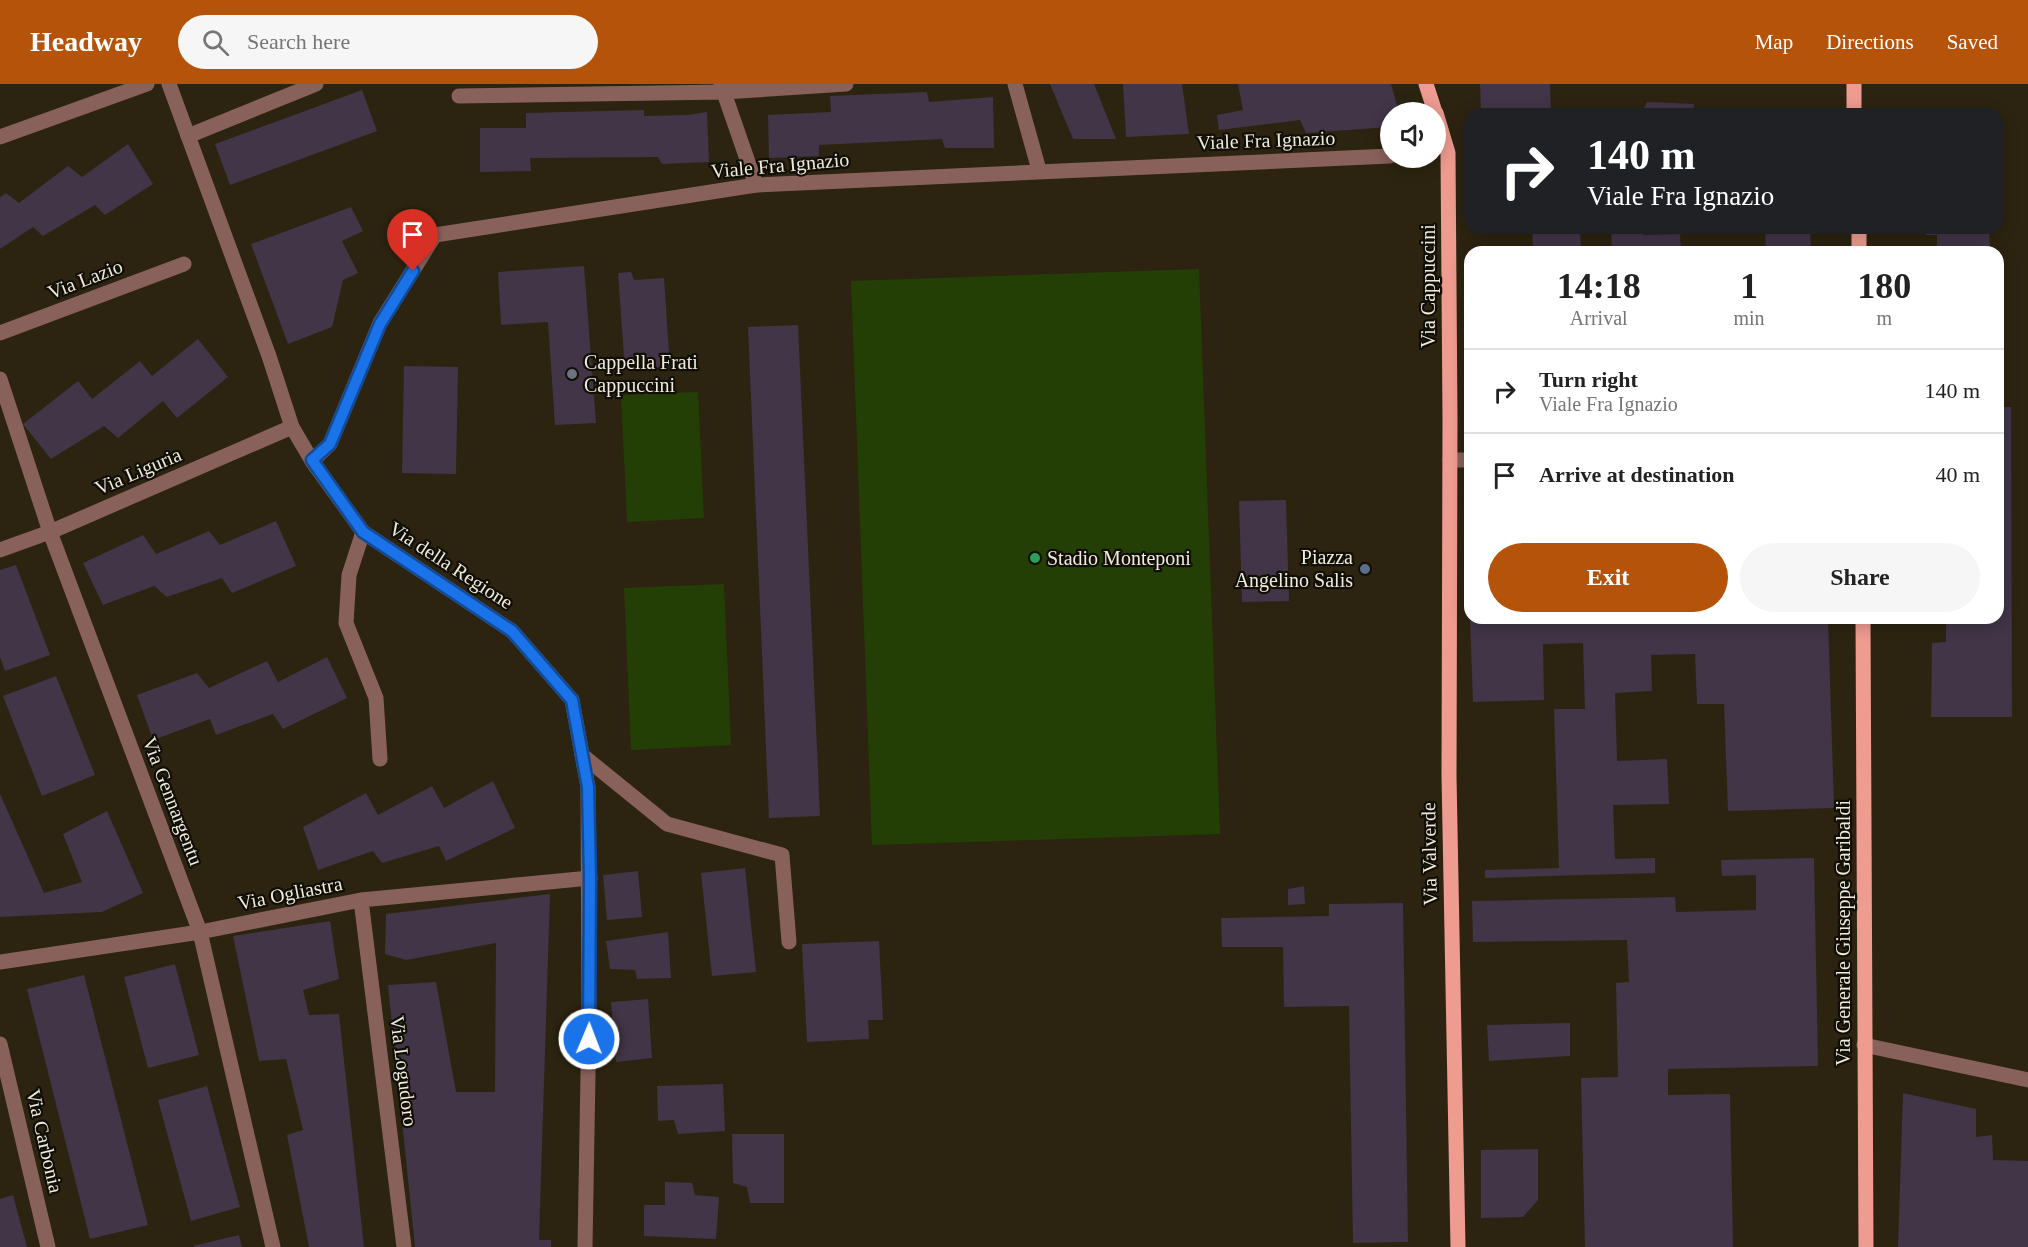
<!DOCTYPE html>
<style>
:root{--surface:#fff;--page:#f6f6f6;--text:#222;--muted:#767676;--line:#e0e0e0;--accent:#b45309}
body{margin:0;font-family:Georgia,serif;background:var(--page);color:var(--text);height:100vh;display:flex;flex-direction:column;font-size:22px;white-space:nowrap}
*{box-sizing:border-box;margin:0}
p{font-size:20px;color:var(--muted)}
.icon{flex:none;width:33px;height:33px;fill:none;stroke:currentColor;stroke-width:2;stroke-linecap:round;stroke-linejoin:round}
.map{position:relative;flex:1;overflow:hidden}
.sheet{position:absolute;left:1464px;top:162px;width:540px;height:378px;display:flex;flex-direction:column;background:var(--surface);border-radius:18px;box-shadow:0 3px 15px #0003}
.sheet>*{flex:none}
.top-card{position:absolute;left:1464px;top:24px;width:540px;height:126px;border-radius:18px;box-shadow:0 3px 15px #0003;background:#202124;color:#fff;overflow:hidden}
.buttons{position:absolute;left:1380px;top:18px;display:grid;gap:12px}
.buttons a{display:grid;place-items:center;width:66px;height:66px;border-radius:50%;background:var(--surface);box-shadow:0 3px 15px #0003;font-size:30px}
.pin{position:absolute;display:grid;place-items:center;width:51px;height:51px;color:#fff;margin:-62px -26px;border-radius:50% 50% 50% 0;rotate:-45deg;box-shadow:0 0 6px #0007}
.pin .icon{rotate:45deg}
.me{position:absolute;width:66px;margin:-33px;rotate:1deg;stroke-linejoin:round;filter:drop-shadow(0 0 4px #0008)}
.turn{display:flex;align-items:center;gap:21px;height:126px;padding:0 24px;font-size:27px}
.turn .icon{width:78px;height:78px;stroke-width:2.5}
.turn b{display:block;font-size:42px;line-height:51px}
.eta{display:flex;justify-content:space-evenly;align-items:center;height:102px;text-align:center}
.eta b{font-size:36px;font-weight:600;line-height:42px}
.button{display:flex;gap:12px;margin-top:auto;padding:12px 24px}
.button a{flex:1;height:69px;border-radius:36px;background:var(--accent);color:#fff;font-size:24px;font-weight:600;line-height:69px;text-align:center}
.button a+a{background:var(--page);color:var(--text)}
ul{padding:0;list-style:none}
li{display:flex;align-items:center;gap:18px;height:84px;padding:0 24px;border-top:2px solid var(--line)}
li div{flex:1}
li b{display:block;font-size:22px}
li em{font-style:normal}
header{display:flex;align-items:center;gap:36px;box-sizing:border-box;height:84px;padding:0 30px;background:var(--accent);color:#fff}
header strong{font-size:28px}
nav{display:flex;gap:33px;margin-inline-start:auto;font-size:21px}
.search{width:420px;height:54px;background:var(--page);display:flex;align-items:center;gap:15px;box-sizing:border-box;padding:0 21px;border-radius:33px;color:var(--muted);font-size:22px}
.map>svg:first-child{display:block}
.green{fill:#233f06}
.building{fill:#413547}
.lines{fill:none;stroke-linecap:round;stroke-linejoin:round}
.minor{stroke:#89615b;stroke-width:15}
.tertiary{stroke:#89615b;stroke-width:15}
.primary{stroke:#ee9b90;stroke-width:15}
.route-casing{stroke:#114b97;stroke-width:15}
.route{stroke:#1a73e8;stroke-width:10}
.worship-dot{fill:#6b7280;stroke:#110e06;stroke-width:2}
.leisure-dot{fill:#2e9e5b;stroke:#110e06;stroke-width:2}
.service-dot{fill:#5c6f8a;stroke:#110e06;stroke-width:2}
.labels{text-anchor:middle;stroke-width:4.5;stroke-linejoin:round;paint-order:stroke}
.street-label{font-size:20px;fill:#efebde;stroke:#110e06}
.poi-label{font-size:20px;fill:#efebde;stroke:#110e06;text-anchor:start}
</style>
<header>
<strong>Headway</strong>
<div class="search"><svg class="icon" aria-label="search" viewBox="0 0 24 24"><circle cx="10" cy="10" r="6"/><path d="M15 15l6 6"/></svg>Search here</div>
<nav><a>Map</a><a>Directions</a><a>Saved</a></nav>
</header>
<div class="map">
<svg width="2028" height="1163" viewBox="0 0 2028 1163">
<rect width="100%" height="100%" fill="#2c2410"/>
<path class="green" d="M1199 185 1220 750 872 761 851 197Z
M698 308 704 434 627 438 621 311Z
M724 500 731 661 631 666 624 504Z"/>
<path class="building" d="M1050 0H1094L1116 55H1073Z
M1123 0H1182L1189 50 1126 53Z
M1238 0H1391L1399 28H1390V43L1306 49 1300 36 1219 46 1217 31 1243 26Z
M1480 0H1550L1551 30H1481Z
M362 6 377 47 230 101 215 60Z
M927 8 929 18 993 13 994 64H945L942 55 819 61V72L769 74 768 31 831 28 830 12Z
M1647 18 1694 20 1693 30H1641Z
M644 26V32L689 31 707 28 709 78 662 80 658 73 530 74 531 87 480 88V44H526V29Z
M128 60 153 100 105 131 95 121 43 152 33 143 0 165V113L6 109 19 119 68 82 82 93Z
M351 123 363 147 342 157 358 189 343 196 332 243 288 260 251 160Z
M1532 144H1580L1581 168H1533Z
M1611 144H1643V151L1680 150 1681 168H1612Z
M1765 144H1810L1811 168H1766Z
M1926 144H1989L1990 168H1937V151H1926Z
M584 182 596 339 555 341 548 238 501 241 498 188Z
M631 188 634 196 664 194 670 283 625 286 618 189Z
M798 241 820 732 769 734 748 243Z
M198 255 228 293 177 334 163 317 118 354 104 342 51 375 23 340 78 297 92 315 140 277 152 292Z
M404 282 458 283 456 390 402 389Z
M1998 323H2011L2012 633H1931L1932 559 1946 558V537H1919V534H1998Z
M1466 403H1470V464H1468Z
M1286 416 1289 517 1242 518 1239 417Z
M276 437 296 482 232 509 222 494 167 513 154 502 103 521 83 479 143 451 156 470 209 447 220 461Z
M16 481 50 571 5 587 0 573V486Z
M1470 534H1828L1834 724 1728 727 1724 620H1697L1695 570 1651 571 1652 607 1615 609 1617 677 1667 675 1669 720 1613 721 1615 775 1655 774V789L1485 794V786L1559 784 1554 625H1585L1583 559 1543 560 1544 616 1473 618Z
M327 573 347 614 283 645 273 630 216 651 210 635 153 656 137 611 197 589 209 604 267 577 278 598Z
M56 592 95 691 42 712 3 612Z
M493 697 515 744 446 777 439 762 382 779 373 767 318 786 303 743 366 709 378 731 432 702 444 724Z
M0 710 44 809 82 798 63 750 107 727 143 809 102 828 0 833Z
M1814 774 1818 982 1668 985V1011L1730 1010 1733 1163H1585L1581 994 1618 993 1616 899 1629 898 1627 856 1473 858 1472 817 1675 813 1676 828 1756 826V791L1722 792 1721 776Z
M745 784 756 888 712 892 701 789Z
M638 787 642 833 607 836 603 791Z
M1304 802 1305 820 1288 821V805Z
M550 810 539 1156H551V1163H415L388 901 436 898 456 1008H495L496 859 406 876 385 870 386 830Z
M1403 819 1408 1158 1353 1159 1349 922 1284 923 1283 863H1222L1221 834 1329 832V820Z
M330 837 339 895 303 906 309 931 339 930 364 1163H309L287 1051 303 1046 286 975 259 977 233 852Z
M668 848 671 894 637 895 635 886 610 885 606 857Z
M879 857 883 936H868L869 955 807 958 802 860Z
M175 880 199 971 148 984 124 893Z
M84 891 148 1141 90 1155 27 905Z
M648 915 652 974 616 978 611 918Z
M1570 939V972L1489 977 1487 941Z
M723 1000 725 1047 678 1050 674 1036 658 1037 657 1002Z
M207 1002 240 1123 191 1137 158 1016Z
M1903 1009 1976 1025V1053L1992 1051 1993 1076 2028 1077V1163H1898Z
M732 1050H784V1119H750L747 1103 733 1099Z
M1538 1065V1116L1523 1133 1481 1134V1066Z
M665 1098 692 1099 695 1111 719 1113 716 1155 644 1152V1121H665Z
M13 1111 27 1163H0V1115Z
M239 1151 242 1163H194L193 1162Z"/>
<g class="lines">
<path class="minor" d="M721 0 756 101
M1015 0 1039 86
M459 12 724 8 846 0
M188 52 316 0
M0 53 147 0
M0 249 184 180
M0 295 50 448 200 848 273 1163
M363 448 349 491 346 539 376 614 380 675
M0 466 50 448 292 343
M582 671 667 740 782 771 789 858
M361 816 404 1163
M0 878 200 848 361 816 590 794
M0 960 48 1163"/>
<path class="tertiary" d="M169 0 269 272 292 343 312 377 363 448 512 547 572 616 588 703 589 932 585 1163
M1450 376H1470
M312 377 330 360 380 239 435 151 756 101 1390 72
M1864 961 2028 996"/>
<path class="primary" d="M1426 0 1435 28
M1854 0V30
M1436 29 1448 69 1450 335 1449 692 1458 1163
M1859 144V168
M1863 534 1866 1163"/>
</g>
<g class="lines">
<defs>
<path id="route" d="M413 187 380 240 330 360 312 376 363 448 512 547 572 616 588 703 590 794 589 955"/>
</defs>
<use href="#route" class="route-casing"/>
<use href="#route" class="route"/>
</g>
<circle class="worship-dot" cx="572" cy="290" r="6"/>
<circle class="leisure-dot" cx="1035" cy="474" r="6"/>
<circle class="service-dot" cx="1365" cy="485" r="6"/>
<g class="labels">
<g class="street-label">
<text transform="translate(1266 56) rotate(-2)" y="7">Viale Fra Ignazio</text>
<text transform="translate(780 81) rotate(-5)" y="7">Viale Fra Ignazio</text>
<text transform="translate(85 195) rotate(-21)" y="7">Via Lazio</text>
<text transform="translate(1428 202) rotate(-90)" y="7">Via Cappuccini</text>
<text transform="translate(138 387) rotate(-23)" y="7">Via Liguria</text>
<text transform="translate(451 481) rotate(33)" y="7">Via della Regione</text>
<text transform="translate(173 717) rotate(69)" y="7">Via Gennargentu</text>
<text transform="translate(1429 770) rotate(-91)" y="7">Via Valverde</text>
<text transform="translate(290 809) rotate(-11)" y="7">Via Ogliastra</text>
<text transform="translate(1843 849) rotate(-90)" y="7">Via Generale Giuseppe Garibaldi</text>
<text transform="translate(404 987) rotate(83)" y="7">Via Logudoro</text>
<text transform="translate(45 1057) rotate(77)" y="7">Via Carbonia</text>
</g>
<g class="poi-label">
<text x="584" y="285">Cappella Frati<tspan x="584" dy="23">Cappuccini</tspan></text>
<text x="1353" y="480" text-anchor="end">Piazza<tspan x="1353" dy="23">Angelino Salis</tspan></text>
<text x="1047" y="481">Stadio Monteponi</text>
</g>
</g>
</svg>
<div class="buttons">
<a><svg class="icon" aria-label="sound" viewBox="0 0 24 24"><path d="M4 9h4l5-4v14l-5-4H4zM17 9q2 3 0 6"/></svg></a>
</div>
<div class="pin" style="left:413px;top:187px;background:#d93025"><svg class="icon" aria-label="arrive" viewBox="0 0 24 24"><path d="M6 21V4h12l-3 4 3 4H6"/></svg></div>
<svg class="me" style="left:589px;top:955px" viewBox="-20 -20 40 40"><circle r="17" fill="#1a73e8" stroke="#fff" stroke-width="3"/><path d="M0-11L8 9 0 5-8 9z" fill="#fff"/></svg>
<div class="top-card">
<div class="turn"><svg class="icon" aria-label="right" viewBox="0 0 24 24"><path d="M7 20v-9h11M14 6l5 5-5 5"/></svg><div><b>140 m</b>Viale Fra Ignazio</div></div>
</div>
<section class="sheet">
<div class="eta">
<div><b>14:18</b><p>Arrival</p></div>
<div><b>1</b><p>min</p></div>
<div><b>180</b><p>m</p></div>
</div>
<ul>
<li><svg class="icon" aria-label="right" viewBox="0 0 24 24"><path d="M7 20v-9h11M14 6l5 5-5 5"/></svg><div><b>Turn right</b><p>Viale Fra Ignazio</p></div><em>140 m</em></li>
<li><svg class="icon" aria-label="arrive" viewBox="0 0 24 24"><path d="M6 21V4h12l-3 4 3 4H6"/></svg><div><b>Arrive at destination</b></div><em>40 m</em></li>
</ul>
<div class="button"><a>Exit</a><a>Share</a></div>
</section>
</div>
